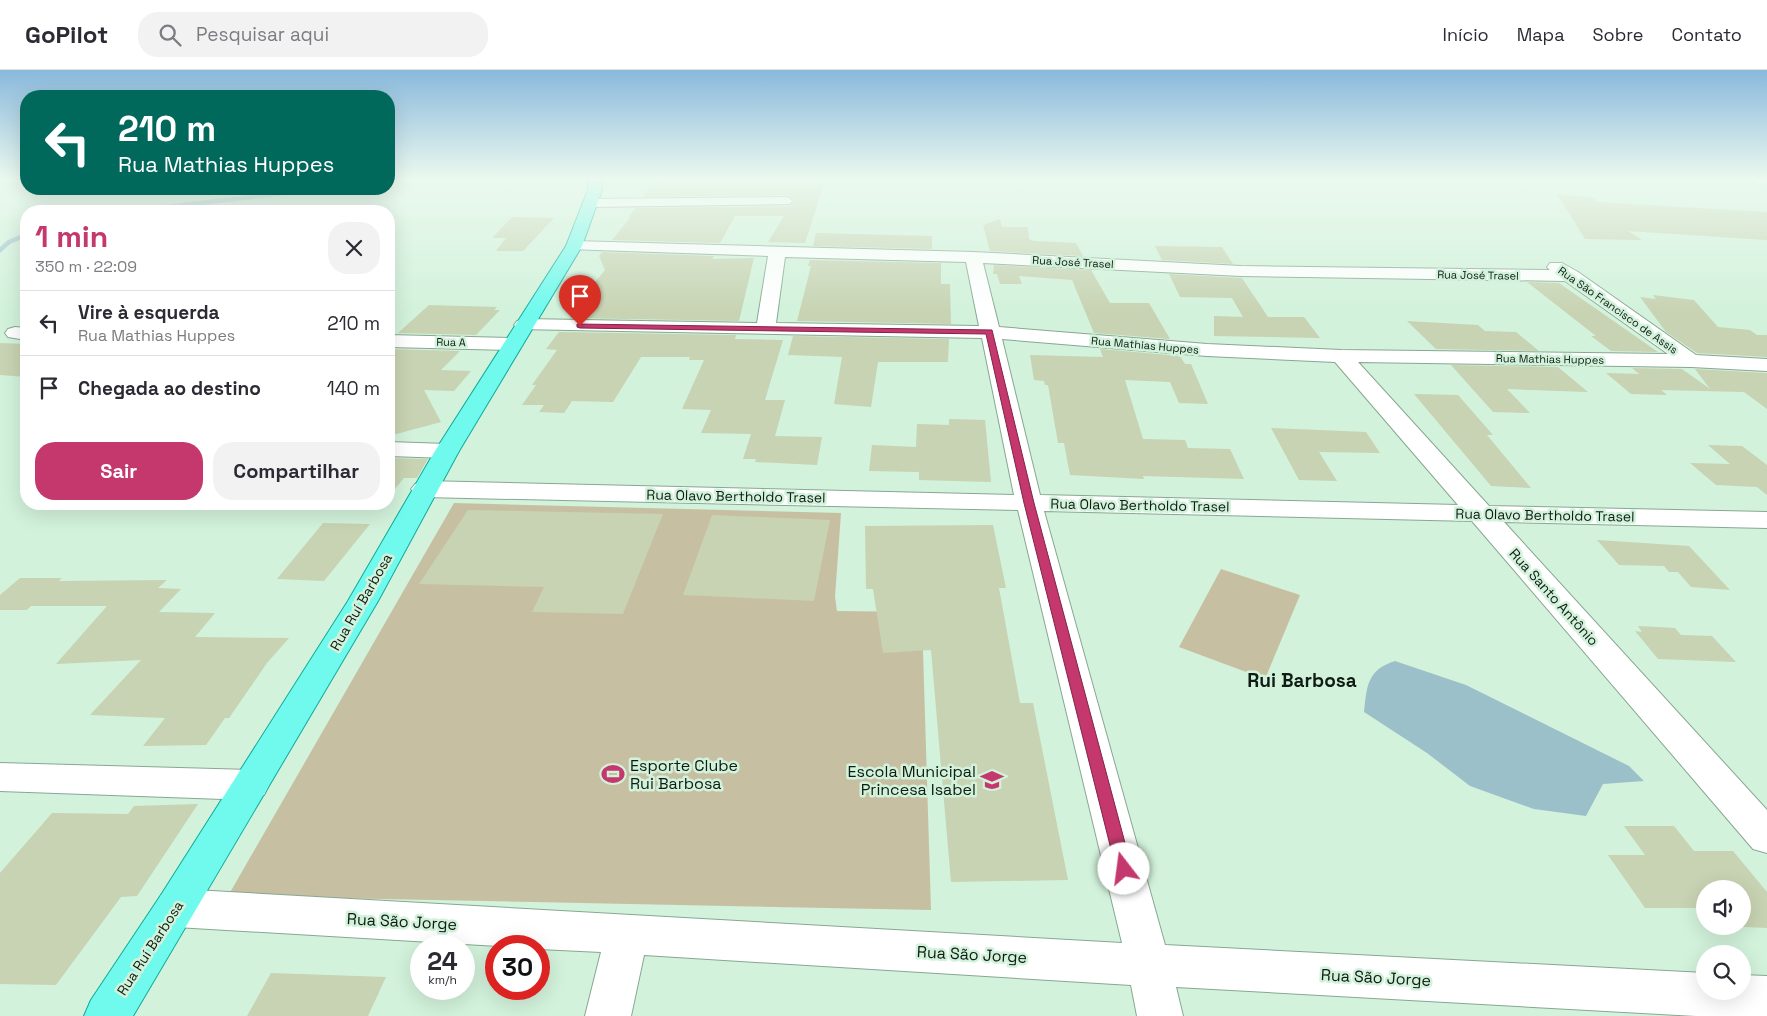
<!DOCTYPE html>
<html lang="pt">
<meta charset="utf-8">
<style>
:root{--surface:#fff;--page:#f2f2f3;--text:#2b2b33;--muted:#7c7c81;--line:#e1e1e2;--accent:#c4386d}
body{margin:0;font-family:"Space Grotesk",sans-serif;background:var(--page);color:var(--text);height:100vh;display:flex;flex-direction:column;font-size:19px;white-space:nowrap}
*{box-sizing:border-box;margin:0}
p{font-size:16px;color:var(--muted)}
.icon{flex:none;width:28px;height:28px;fill:none;stroke:currentColor;stroke-width:2;stroke-linecap:round;stroke-linejoin:round}
.map{position:relative;flex:1;overflow:hidden}
.details{position:absolute;left:20px;top:135px;width:375px;height:305px;display:flex;flex-direction:column;background:var(--surface);border-radius:20px;box-shadow:0 5px 20px #0002}
.details>*{flex:none}
.hud{position:absolute;left:20px;top:20px;width:375px;height:105px;border-radius:20px;box-shadow:0 5px 20px #0002;background:#00695c;color:#fff;overflow:hidden}
.tools{position:absolute;left:1696px;top:810px;display:grid;gap:10px}
.tools a{display:grid;place-items:center;width:55px;height:55px;border-radius:50%;background:var(--surface);box-shadow:0 5px 20px #0002;font-size:25px}
.speed{position:absolute;left:410px;top:865px;display:flex;gap:10px;font-size:25px;font-weight:700;text-align:center}
.speed>*{display:grid;place-content:center;width:65px;height:65px;border-radius:50%;background:var(--surface);box-shadow:0 5px 20px #0002;line-height:1}
.speed small{font-size:12px;font-weight:400}
.speed .limit{border:8px solid #d22;background:#fff;color:#111}
.pin{position:absolute;display:grid;place-items:center;width:42px;height:42px;color:#fff;margin:-51px -21px;border-radius:50% 50% 50% 0;rotate:-45deg;box-shadow:0 0 5px #0007}
.pin .icon{rotate:45deg}
.me{position:absolute;width:55px;margin:-28px;rotate:345deg;stroke-linejoin:round;filter:drop-shadow(0 0 4px #0008)}
.turn{display:flex;align-items:center;gap:18px;height:105px;padding:0 15px;font-size:22px}
.turn .icon{width:65px;height:65px;stroke-width:2.5}
.turn b{display:block;font-size:35px;line-height:42px}
.round{display:grid;place-items:center;flex:none;width:52px;height:52px;border-radius:20px;background:var(--page)}
.head{display:flex;align-items:center;justify-content:space-between;height:85px;padding:0 15px}
h1{font-size:30px;font-weight:600;line-height:38px;color:var(--accent)}
.button{display:flex;gap:10px;margin-top:auto;padding:10px 15px}
.button a{flex:1;height:58px;border-radius:20px;background:var(--accent);color:#fff;font-size:20px;font-weight:600;line-height:58px;text-align:center}
.button a+a{background:var(--page);color:var(--text)}
ul{padding:0;list-style:none}
li{display:flex;align-items:center;gap:15px;height:65px;padding:0 15px;border-top:1px solid var(--line)}
li div{flex:1}
li b{display:block;font-size:19px}
li em{font-style:normal}
header{display:flex;align-items:center;gap:30px;box-sizing:border-box;height:70px;padding:0 25px;background:var(--surface);border-bottom:1px solid var(--line)}
header strong{font-size:24px}
nav{display:flex;gap:28px;margin-inline-start:auto;font-size:18px}
.search{width:350px;height:45px;background:var(--page);display:flex;align-items:center;gap:12px;box-sizing:border-box;padding:0 18px;border-radius:20px;color:var(--muted);font-size:19px}
.map>svg:first-child{display:block}
.green{fill:#c7bfa2}
.water{fill:#9bc0ca}
.lines{fill:none;stroke-linecap:round;stroke-linejoin:round}
.stream{stroke:#9bc0ca;stroke-width:4.5}
.building{fill:#c7d3b2}
.minor-casing{stroke:#88a792;stroke-width:2}
.major-casing{stroke:#10a99a;stroke-width:2}
.minor{fill:#fff;fill-rule:evenodd}
.major{fill:#70faee;fill-rule:evenodd}
.route{fill:#c4386d;stroke:#7f2447}
.labels{text-anchor:middle;stroke-width:5;stroke-linejoin:round;paint-order:stroke}
.far-street-label{font-size:11px;fill:#0f1b13;stroke:#d2f2db}
.street-label{font-size:14px;fill:#0f1b13;stroke:#d2f2db}
.near-poi-label{font-size:16px;fill:#0f1b13;stroke:#d2f2db;text-anchor:start}
.near-street-label{font-size:16px;fill:#0f1b13;stroke:#d2f2db}
.district-label{font-size:19px;font-weight:bold;fill:#0f1b13;stroke:#d2f2db}
</style>
<header>
<strong>GoPilot</strong>
<div class="search"><svg class="icon" aria-label="search" viewBox="0 0 24 24"><circle cx="10" cy="10" r="6"/><path d="M15 15l6 6"/></svg>Pesquisar aqui</div>
<nav><a>Início</a><a>Mapa</a><a>Sobre</a><a>Contato</a></nav>
</header>
<div class="map">
<svg width="1767" height="946" viewBox="0 0 1767 946">
<rect width="100%" height="100%" fill="#d2f2db"/>
<path class="green" d="M454 433 841 443 835 527 837 541 919 542 916 545 923 581 931 840 228 826Z
M1221 499 1300 525 1265 609 1179 577Z"/>
<path class="water" d="M1395 591 1466 615 1629 696 1644 711 1603 714 1586 746 1534 739 1470 716 1427 683 1364 642C1367 616 1367 600 1395 591Z"/>
<g class="lines">
<path class="stream" d="M133 141 319 119
M0 180 9 172 26 165"/>
</g>
<path class="building" d="M652 112 733 114H824L805 173 768 172 784 146H735L720 173 612 170 631 147H629L635 138 790 136 794 132 792 127 785 125 643 127Z
M1557 124 1594 128 1597 132 1767 142V170L1628 161 1642 170 1585 169Z
M512 147 554 148 523 181H496L506 168H492Z
M1000 149 1002 157H1028L1029 169 1034 171 1076 173 1083 186 990 181 983 155Z
M816 163 932 166V179L813 176Z
M1155 176 1222 177 1233 194 1162 190Z
M602 182 714 186 712 189 754 188 739 251 570 248 596 216H592L605 200 599 186Z
M810 190 941 193V214H950L951 254 797 251 811 196H808Z
M994 195 1091 200 1110 233H1149L1170 269 1094 263 1072 210 1019 206 1022 214H1000L997 204H993Z
M1169 204 1242 208 1268 247H1304L1320 268 1214 266V246L1243 247 1232 228 1180 227Z
M1527 212 1559 213 1658 282 1611 281 1591 266H1596Z
M1653 225 1694 230 1718 257 1750 260 1757 265H1767V287L1697 283 1666 262 1640 227 1656 229Z
M429 235 497 237 494 240H500L476 265 398 263Z
M1407 251 1478 255 1485 261 1516 262 1539 281 1436 279Z
M559 262 736 265 735 269 783 270 765 330H785L775 366 822 367 817 395 755 392 756 389H743L751 364 701 363 711 340 682 339 704 290H689L690 287H641L613 332 572 331 564 343 539 342 544 335H522L536 315H532L557 280 546 279Z
M793 266 949 269 948 292H878L871 337 834 334 842 287 788 285Z
M0 273 26 274V307L0 305Z
M389 279 460 281 441 300 471 301 454 321 424 320 441 352 389 366Z
M1100 279 1180 286 1185 294H1191L1208 334 1179 333 1170 312 1125 310 1143 369 1185 370 1188 378 1230 379 1244 409 1143 406 1144 409 1070 405 1064 373H1058L1048 315H1045L1044 311 1034 310 1030 285 1103 287Z
M1451 295 1558 297 1588 322 1507 319 1530 343 1493 342Z
M1632 298 1682 299 1710 319 1695 299 1767 303V339L1744 322 1661 320 1667 325 1631 324 1606 303 1639 304Z
M1414 324 1458 325 1493 365H1487L1531 418 1491 416Z
M949 349 985 350 991 412 919 410V402L869 401 872 375 916 377 917 354 949 355Z
M1271 358 1366 362 1380 383 1319 382 1337 411 1299 410Z
M1708 375 1742 376 1767 395V425L1757 417 1716 415 1690 393 1730 394Z
M389 388 428 389 417 408H404L389 426Z
M468 440 663 444 623 544 532 542 544 517 419 514Z
M712 445 830 450 814 531 683 525Z
M323 453 370 454 324 511 277 509Z
M993 455 1006 518H999L1020 633H1033L1068 810 951 812 931 580 883 583 873 519H866L865 456Z
M1597 470 1689 476 1730 520 1691 517 1678 502H1669L1664 496 1619 495Z
M20 508H62L59 511 167 510 158 518 181 519 159 542 215 543 195 567 289 568 267 593 229 648H225L206 675 143 676 165 648 90 645 141 590 56 594 107 536H31L27 540H0V525Z
M1638 556 1675 558 1681 565 1712 566 1736 592 1658 589 1635 561 1642 562Z
M198 734 137 826 121 827 56 915 0 914V803L52 743 128 744 134 736Z
M1624 756H1674L1694 781H1733L1767 822V858L1722 856H1742V819H1705V838H1645L1608 785H1645Z
M271 903 386 907 368 946H247Z"/>
<g class="lines">
<defs>
<path id="minor" d="M1751 110H1767V115L1753 113Z
M785 127 790 128 792 131 790 134 590 137 583 133 590 129Z
M574 171 973 182 1241 196 1550 200 1547 197 1550 193H1562L1578 202 1696 285 1767 289V301L1691 297 1358 292 1489 436 1767 442V458L1504 452 1767 740V783L1753 779 1472 451 1044 441 1165 875 1705 903V921H1742V905L1767 906V946H1696L1176 917 1183 946H1137L1131 915 644 885 631 946H585L601 882 539 879V876H498L176 857 161 851 155 838 161 825 176 819 1122 873 1018 440 424 427 415 424 411 419 415 414 424 411 1014 425 982 268 517 259 514 255 517 251 524 249 757 253 768 186 568 179 566 176 568 173ZM785 187 966 192 979 256 776 253ZM983 193 1241 206 1565 211 1668 284 1341 280 1207 274 999 257ZM1002 269 1207 286 1335 292 1458 435 1040 425Z
M15 257 26 258V270L8 267 5 263 8 259Z
M389 265 513 268 520 270 523 274 520 278 513 280 389 277Z
M389 372 447 374 455 376 459 381 455 386 447 388 389 386Z
M0 693 251 700 264 705 269 715 264 725 251 730 0 721Z"/>
<path id="major" d="M588 110H602V120L582 176 459 381 378 531 133 946H84L91 930 161 825 348 531 435 381 566 176 588 120Z"/>
</defs>
<use href="#minor" class="minor-casing"/>
<use href="#major" class="major-casing"/>
<use href="#minor" class="minor"/>
<use href="#major" class="major"/>
</g>
<linearGradient id="sky" x2="0" y2="1"><stop stop-color="#89b9dc"/><stop offset="0.45" stop-color="#ebf9ef"/><stop offset="1" stop-color="#ebf9ef" stop-opacity="0"/></linearGradient>
<rect width="1767" height="242" fill="url(#sky)"/>
<path class="route" d="M577 254 992 260 1034 433 1132 799 1130 804 1124 806 1118 804 1116 799 1024 433 986 264 580 258 577 257Z"/>
<defs>
<symbol id="stadium-bare" viewBox="-9 -9 18 18"><path d="M0-5a6.5 5 0 1 0 0 10a6.5 5 0 1 0 0-10ZM-3.5-1.8h7v3.6h-7Z" fill="#c4386d" stroke="#d2f2db" stroke-width="2.5" paint-order="stroke"/></symbol>
<symbol id="school-bare" viewBox="-9 -9 18 18"><path d="M0-5L7-2L0 1L-7-2ZM-4 1L0 2.5L4 1V4Q0 6-4 4Z" fill="#c4386d" stroke="#d2f2db" stroke-width="2.5" paint-order="stroke"/></symbol>
</defs>
<g fill-rule="evenodd">
<use href="#stadium-bare" x="597" y="688" width="32" height="32"/>
<use href="#school-bare" x="976" y="694" width="32" height="32"/>
</g>
<g class="labels">
<g class="far-street-label">
<text transform="translate(1073 192) rotate(3)" y="4">Rua José Trasel</text>
<text transform="translate(1478 205) rotate(1)" y="4">Rua José Trasel</text>
<text transform="translate(1618 240) rotate(35)" y="4">Rua São Francisco de Assis</text>
<text transform="translate(451 272) rotate(1)" y="4">Rua A</text>
<text transform="translate(1145 275) rotate(5)" y="4">Rua Mathias Huppes</text>
<text transform="translate(1550 289) rotate(1)" y="4">Rua Mathias Huppes</text>
</g>
<g class="street-label">
<text transform="translate(736 426) rotate(1)" y="5">Rua Olavo Bertholdo Trasel</text>
<text transform="translate(1140 435) rotate(1)" y="5">Rua Olavo Bertholdo Trasel</text>
<text transform="translate(1545 445) rotate(1)" y="5">Rua Olavo Bertholdo Trasel</text>
<text transform="translate(1554 527) rotate(48)" y="5">Rua Santo Antônio</text>
<text transform="translate(361 532) rotate(-60)" y="5">Rua Ruí Barbosa</text>
<text transform="translate(150 878) rotate(-57)" y="5">Rua Ruí Barbosa</text>
</g>
<g class="near-poi-label">
<text x="630" y="701">Esporte Clube<tspan x="630" dy="18">Rui Barbosa</tspan></text>
<text x="976" y="707" text-anchor="end">Escola Municipal<tspan x="976" dy="18">Princesa Isabel</tspan></text>
</g>
<g class="near-street-label">
<text transform="translate(402 851) rotate(3)" y="6">Rua São Jorge</text>
<text transform="translate(972 884) rotate(3)" y="6">Rua São Jorge</text>
<text transform="translate(1376 907) rotate(3)" y="6">Rua São Jorge</text>
</g>
<g class="district-label">
<text x="1302" y="617">Rui Barbosa</text>
</g>
</g>
</svg>
<div class="tools">
<a><svg class="icon" aria-label="sound" viewBox="0 0 24 24"><path d="M4 9h4l5-4v14l-5-4H4zM17 9q2 3 0 6"/></svg></a>
<a><svg class="icon" aria-label="search" viewBox="0 0 24 24"><circle cx="10" cy="10" r="6"/><path d="M15 15l6 6"/></svg></a>
</div>
<div class="speed"><div>24<small>km/h</small></div><div class="limit">30</div></div>
<div class="pin" style="left:580px;top:256px;background:#d93025"><svg class="icon" aria-label="arrive" viewBox="0 0 24 24"><path d="M6 21V4h12l-3 4 3 4H6"/></svg></div>
<svg class="me" style="left:1124px;top:799px" viewBox="-20 -20 40 40"><circle r="19" fill="#fff"/><path d="M0-13L10 11 0 6-10 11z" fill="#c4386d"/></svg>
<div class="hud">
<div class="turn"><svg class="icon" aria-label="left" viewBox="0 0 24 24"><path d="M17 20v-9H6M10 6l-5 5 5 5"/></svg><div><b>210 m</b>Rua Mathias Huppes</div></div>
</div>
<section class="details">
<div class="head"><div><h1>1 min</h1><p>350 m · 22:09</p></div><a class="round"><svg class="icon" aria-label="close" viewBox="0 0 24 24"><path d="M6 6l12 12M18 6L6 18"/></svg></a></div>
<ul>
<li><svg class="icon" aria-label="left" viewBox="0 0 24 24"><path d="M17 20v-9H6M10 6l-5 5 5 5"/></svg><div><b>Vire à esquerda</b><p>Rua Mathias Huppes</p></div><em>210 m</em></li>
<li><svg class="icon" aria-label="arrive" viewBox="0 0 24 24"><path d="M6 21V4h12l-3 4 3 4H6"/></svg><div><b>Chegada ao destino</b></div><em>140 m</em></li>
</ul>
<div class="button"><a>Sair</a><a>Compartilhar</a></div>
</section>
</div>
